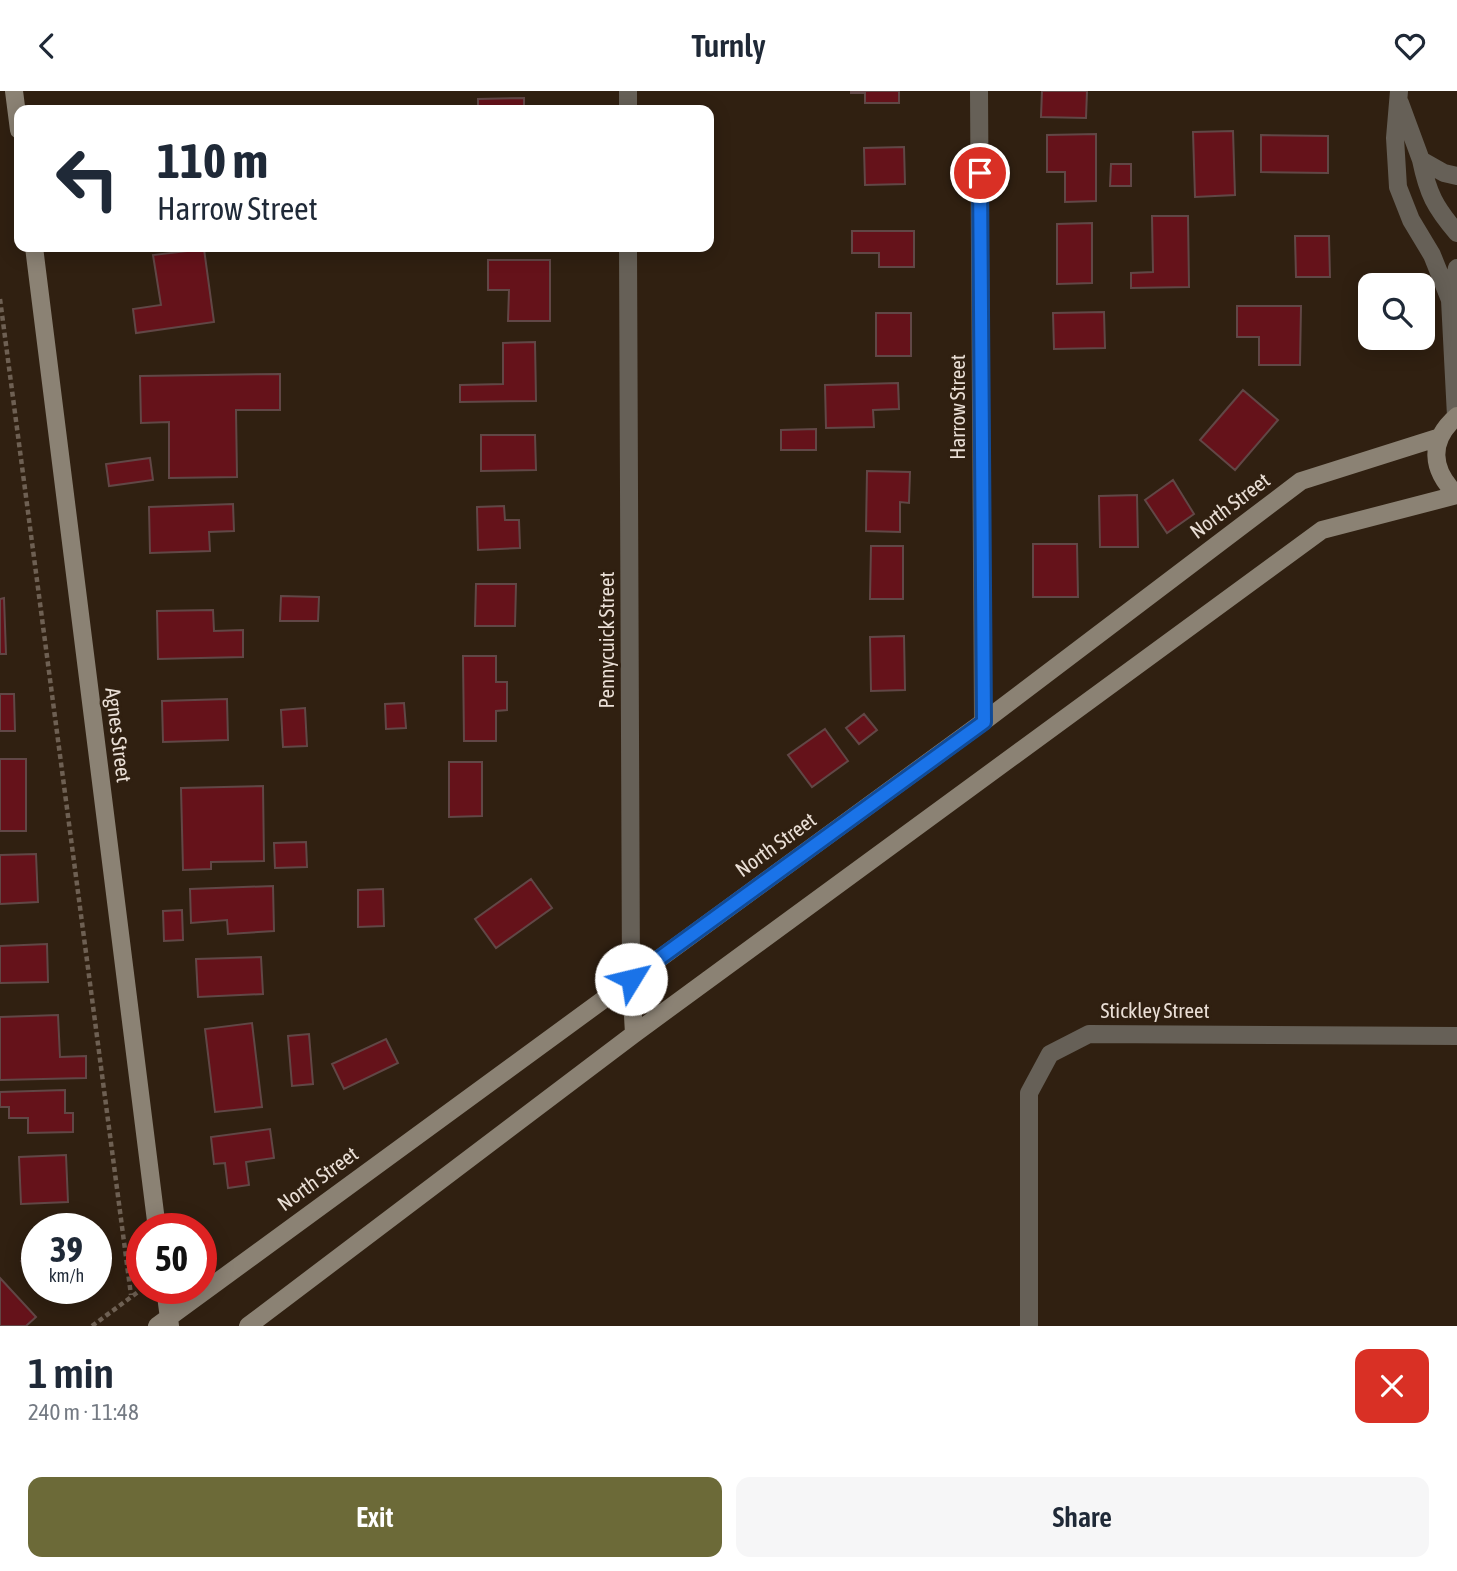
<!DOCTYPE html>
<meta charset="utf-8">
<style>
:root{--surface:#fff;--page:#f6f6f7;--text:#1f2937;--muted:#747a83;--accent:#6c6a38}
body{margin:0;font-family:"Asap Condensed",sans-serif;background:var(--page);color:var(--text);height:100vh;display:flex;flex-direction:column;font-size:26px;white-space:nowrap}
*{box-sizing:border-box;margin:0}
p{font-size:23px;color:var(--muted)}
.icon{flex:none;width:38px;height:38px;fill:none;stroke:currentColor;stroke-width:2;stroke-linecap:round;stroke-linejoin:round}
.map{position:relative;height:1235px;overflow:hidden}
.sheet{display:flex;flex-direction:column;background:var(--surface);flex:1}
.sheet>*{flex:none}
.hud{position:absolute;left:14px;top:14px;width:700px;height:147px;border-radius:14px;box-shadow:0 4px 18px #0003;background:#fff;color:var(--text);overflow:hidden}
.controls{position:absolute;left:1358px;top:182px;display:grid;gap:14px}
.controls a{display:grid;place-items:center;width:77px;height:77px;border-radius:14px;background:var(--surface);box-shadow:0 4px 18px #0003;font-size:35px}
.speed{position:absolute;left:21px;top:1122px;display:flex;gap:14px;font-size:35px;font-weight:700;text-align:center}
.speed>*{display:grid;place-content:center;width:91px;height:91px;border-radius:50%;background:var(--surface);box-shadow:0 4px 18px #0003;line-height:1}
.speed small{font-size:18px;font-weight:400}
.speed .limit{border:10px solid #d22;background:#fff;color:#111}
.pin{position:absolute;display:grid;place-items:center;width:60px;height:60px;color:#fff;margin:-30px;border:4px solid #fff;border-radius:50%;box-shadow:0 2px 7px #0007}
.me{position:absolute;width:77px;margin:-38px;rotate:54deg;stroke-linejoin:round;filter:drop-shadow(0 0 5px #0008)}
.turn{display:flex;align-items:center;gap:24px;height:147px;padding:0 28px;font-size:32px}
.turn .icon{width:91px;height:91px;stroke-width:2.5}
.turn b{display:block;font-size:49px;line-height:60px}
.round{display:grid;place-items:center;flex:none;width:74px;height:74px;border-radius:14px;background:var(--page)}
.head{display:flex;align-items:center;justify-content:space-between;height:119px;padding:0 28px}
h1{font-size:42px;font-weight:600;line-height:52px}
.button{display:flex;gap:14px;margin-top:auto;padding:14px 28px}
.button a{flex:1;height:80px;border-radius:14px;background:var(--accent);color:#fff;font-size:28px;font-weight:600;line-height:80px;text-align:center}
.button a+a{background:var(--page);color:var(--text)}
header{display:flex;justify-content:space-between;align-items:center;height:91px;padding:0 28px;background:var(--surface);font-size:32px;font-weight:600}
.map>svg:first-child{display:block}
.building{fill:#65121a;stroke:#614746;stroke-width:2}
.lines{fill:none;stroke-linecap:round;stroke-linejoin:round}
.path{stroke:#6e6053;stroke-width:4.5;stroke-dasharray:5 3.5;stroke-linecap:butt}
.street{stroke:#666057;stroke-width:18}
.secondary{stroke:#8b8274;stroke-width:18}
.route-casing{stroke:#114b97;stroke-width:18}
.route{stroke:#1a73e8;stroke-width:12}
.labels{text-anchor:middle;stroke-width:6;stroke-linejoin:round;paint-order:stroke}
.street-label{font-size:21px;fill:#eadfd6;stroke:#302011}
</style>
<header><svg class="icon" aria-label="back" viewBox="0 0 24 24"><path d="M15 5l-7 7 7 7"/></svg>Turnly<svg class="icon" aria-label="heart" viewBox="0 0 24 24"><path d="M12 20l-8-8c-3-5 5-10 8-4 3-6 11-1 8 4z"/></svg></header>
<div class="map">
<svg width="1457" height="1235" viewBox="0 0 1457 1235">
<rect width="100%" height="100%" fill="#302011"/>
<path class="building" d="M851 0H899V12H865V2H851Z
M1042 0H1087L1086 27 1041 26Z
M524 7V19H478V8Z
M1233 40 1235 104 1195 106 1193 41Z
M1096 43V110L1065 111V81H1047V44Z
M1261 44 1328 45V82L1261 81Z
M904 56 905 93 865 94 864 57Z
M1111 73H1131V95H1110Z
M1152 125H1188L1189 196 1131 197V182L1153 181Z
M1092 132V192L1057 193V133Z
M852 140H914V176H879V162H852Z
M1295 145H1329L1330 186H1296Z
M204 158 214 231 136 242 133 218 161 214 153 164Z
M488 169H550V230H508L509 199H488Z
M1237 215H1301L1300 274H1259V246H1237Z
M1104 221 1105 257 1054 258 1053 222Z
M876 222H911V265H876Z
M535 251 536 310 460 311V294L503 293V252Z
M280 283V319H236L237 386 169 387V331L141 332 140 285Z
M898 292 899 318 873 319 874 336 826 337 825 294Z
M1243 299 1278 329 1235 379 1200 349Z
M816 338V359H781V339Z
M481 344H535L536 379 481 380Z
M150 367 153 389 109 395 106 373Z
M867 380 910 381 909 412 900 411V441L866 440Z
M1173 389 1194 423 1167 442 1145 409Z
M1137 404 1138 456H1100L1099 405Z
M233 413 234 440 209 441 210 460 150 462 149 416Z
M504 415 505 429H519L520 457 478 459 477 416Z
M1033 453H1077L1078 506H1033Z
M871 455H903V508H870Z
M476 493H516L515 535H475Z
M281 505 319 506 318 530H280Z
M4 507 6 563H0V508Z
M213 519 214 540 243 539V566L158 568 157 520Z
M904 545 905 599 871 600 870 546Z
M463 565H496V591H507V619L496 620V650H464Z
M0 603H14L15 640H0Z
M227 608 228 649 163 651 162 610Z
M404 612 406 637 386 638 385 613Z
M305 617 307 655 283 656 281 619Z
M864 623 877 639 859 653 846 637Z
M825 638 848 670 812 696 788 664Z
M0 668H26V740H0Z
M449 671H482V725L449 726Z
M263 695 264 770 211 771V778L183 779 181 697Z
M306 751 307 776 275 777 274 752Z
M36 763 38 811 0 813V764Z
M531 788 552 817 496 857 475 828Z
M273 795 274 840 228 843 227 829 191 832 190 798Z
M383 798 384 835 358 836V799Z
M182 819 183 849 164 850 163 820Z
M47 853 48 891 0 892V855Z
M261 866 263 903 198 906 196 868Z
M58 924 60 966 86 965V987L0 989V926Z
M252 932 262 1016 215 1021 205 938Z
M309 943 313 993 292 995 288 945Z
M386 948 398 972 344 998 332 973Z
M65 999V1022H73V1041L28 1042V1027H9V1016H0V1001Z
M270 1038 274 1067 246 1071 249 1094 228 1097 225 1072 214 1073 211 1046Z
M66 1064 68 1111 21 1113 19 1066Z
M52 1128 62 1138H41Z
M37 1142V1187L21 1170 36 1156 29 1149Z
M0 1187 36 1226 26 1235H0Z
M46 1197H67L56 1208Z"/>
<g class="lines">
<path class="path" d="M0 208 131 1204
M92 1235 142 1198"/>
<path class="street" d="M628 0V19
M979 0 983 631
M1399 0 1395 47 1398 96 1411 129 1432 164 1450 209
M1400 12 1421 69 1444 82 1457 85
M1421 69C1428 103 1435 116 1457 142
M628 156 631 888
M1456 325 1450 209 1457 177
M1029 1235V1002L1050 963 1089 943 1457 945"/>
<path class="secondary" d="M14 0 19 39
M34 156 157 1138
M1457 325C1428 350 1431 379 1457 404
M631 888 634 943
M165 1197 170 1235
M157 1235 983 631 1301 390 1440 346
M248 1235 634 943 1322 439 1457 404"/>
</g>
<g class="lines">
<defs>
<path id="route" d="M631 888 984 631 980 82"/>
</defs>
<use href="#route" class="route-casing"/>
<use href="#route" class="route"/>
</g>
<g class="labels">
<g class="street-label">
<text transform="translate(958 316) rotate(-90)" y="7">Harrow Street</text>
<text transform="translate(1230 415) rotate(-37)" y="7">North Street</text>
<text transform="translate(607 549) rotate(-90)" y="7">Pennycuick Street</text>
<text transform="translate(118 644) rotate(83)" y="7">Agnes Street</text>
<text transform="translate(776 754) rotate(-36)" y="7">North Street</text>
<text x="1155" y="927">Stickley Street</text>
<text transform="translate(318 1088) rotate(-36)" y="7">North Street</text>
</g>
</g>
</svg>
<div class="controls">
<a><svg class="icon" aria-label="search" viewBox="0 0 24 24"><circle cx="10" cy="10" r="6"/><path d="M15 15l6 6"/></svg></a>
</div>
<div class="speed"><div>39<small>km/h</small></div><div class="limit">50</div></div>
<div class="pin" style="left:980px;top:82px;background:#d93025"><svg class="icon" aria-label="arrive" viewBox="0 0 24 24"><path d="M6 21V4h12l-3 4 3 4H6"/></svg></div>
<svg class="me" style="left:631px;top:888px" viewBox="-20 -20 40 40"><circle r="19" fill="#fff"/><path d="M0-13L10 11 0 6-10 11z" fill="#1a73e8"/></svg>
<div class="hud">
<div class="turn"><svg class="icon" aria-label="left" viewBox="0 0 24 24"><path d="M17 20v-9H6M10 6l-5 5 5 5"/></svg><div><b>110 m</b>Harrow Street</div></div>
</div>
</div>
<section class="sheet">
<div class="head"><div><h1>1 min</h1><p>240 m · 11:48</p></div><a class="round" style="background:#d93025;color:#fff"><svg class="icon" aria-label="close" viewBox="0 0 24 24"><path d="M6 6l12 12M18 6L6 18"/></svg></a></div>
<div class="button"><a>Exit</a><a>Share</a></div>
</section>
